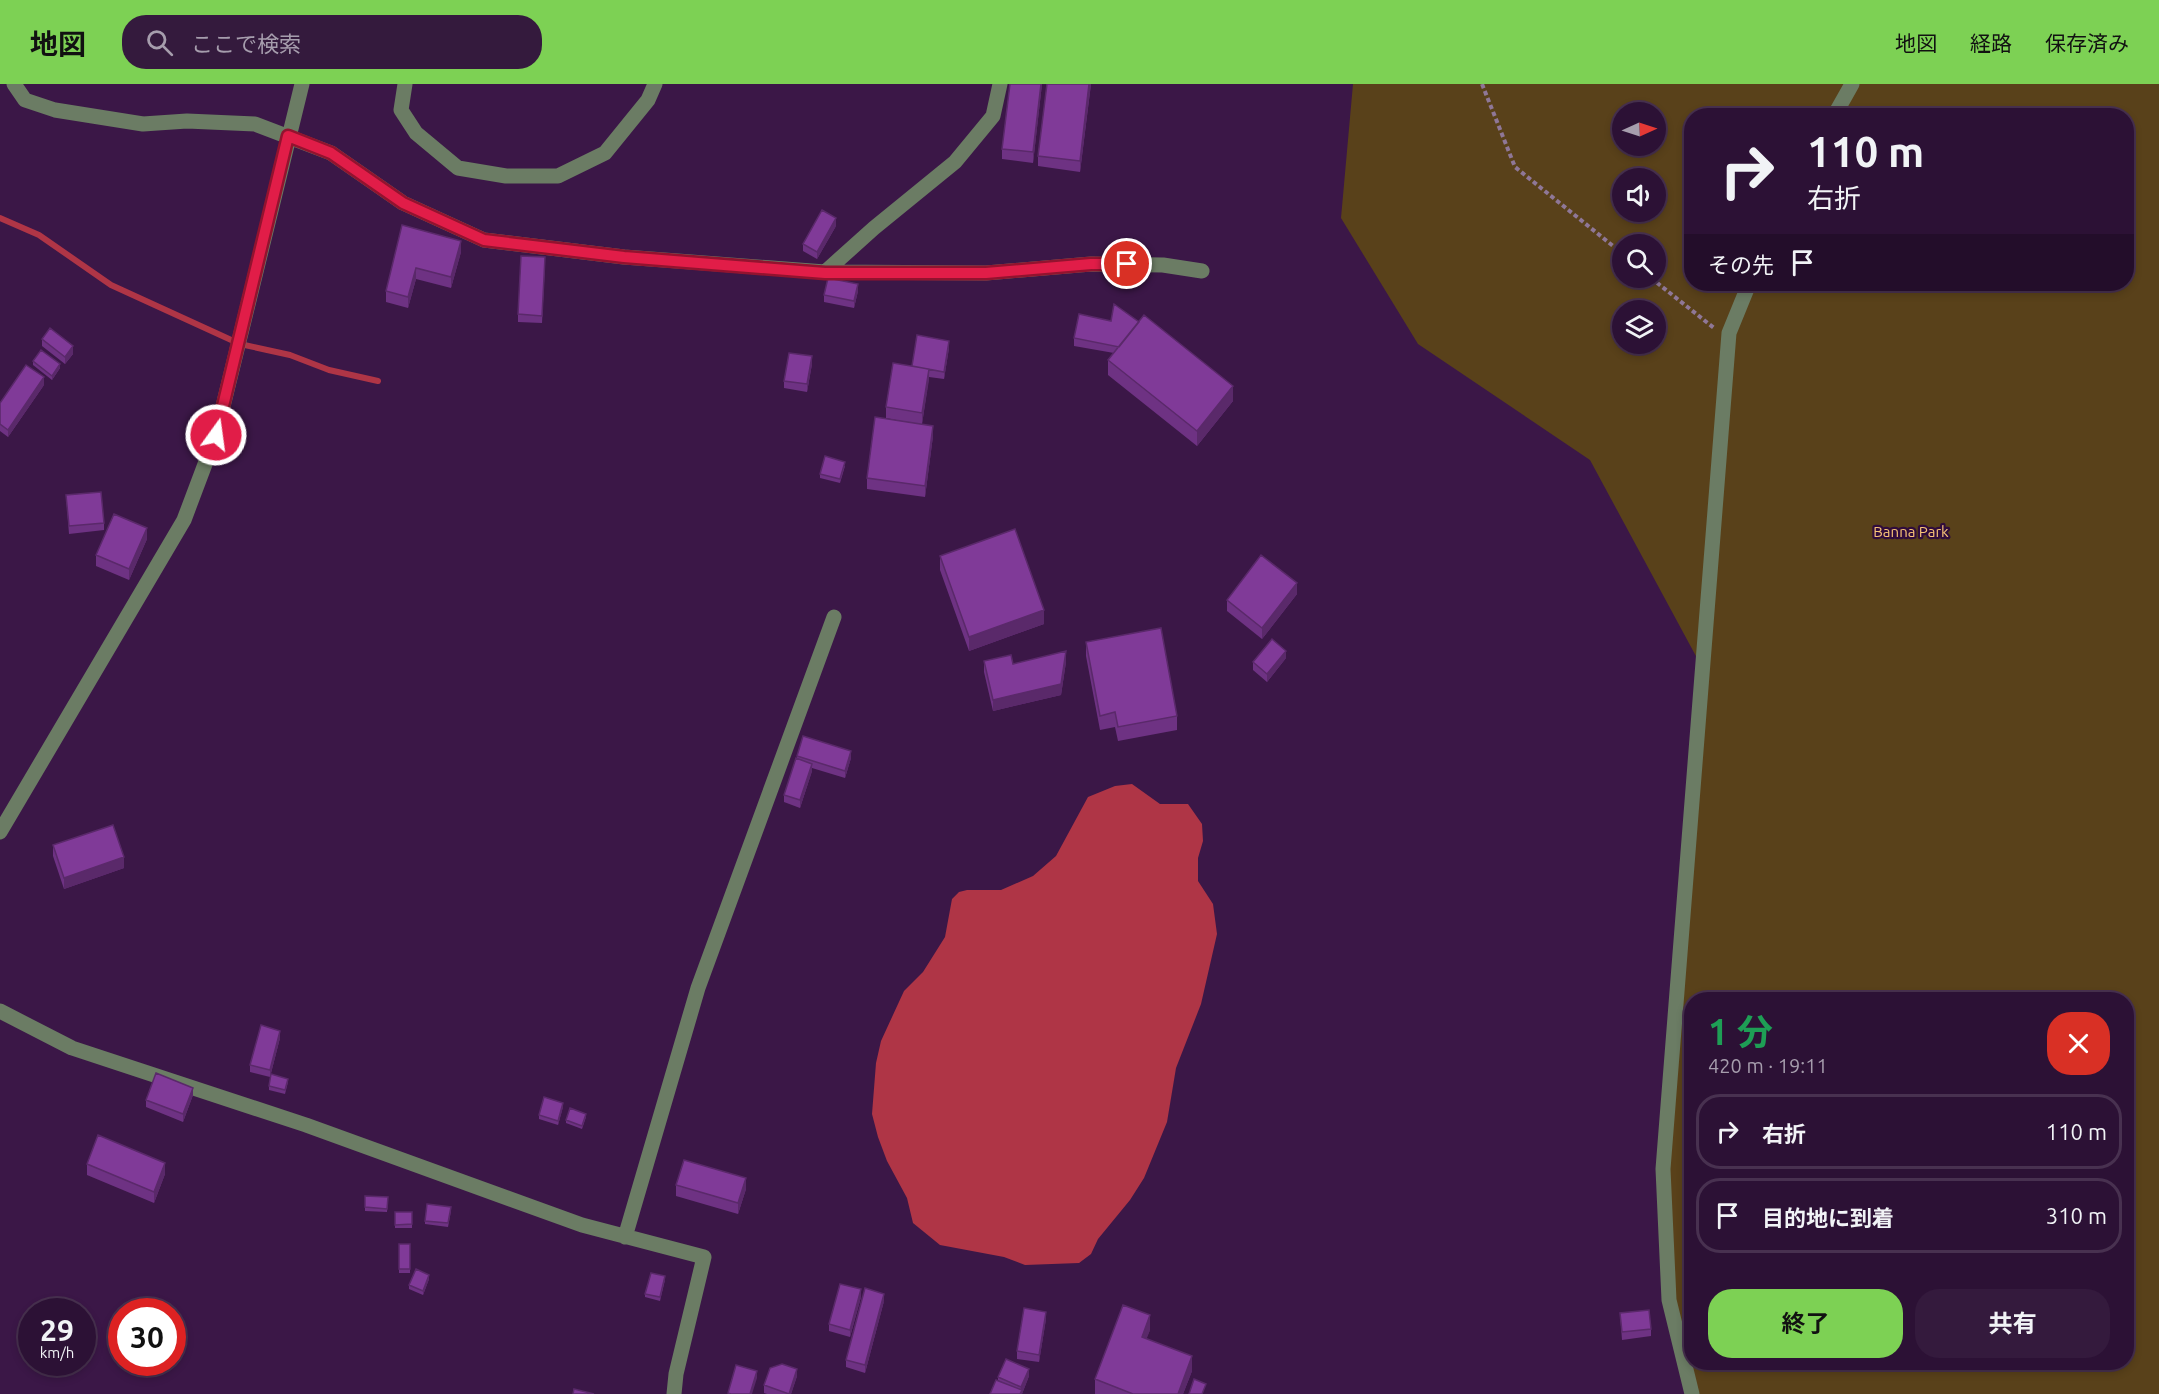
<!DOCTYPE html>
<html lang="ja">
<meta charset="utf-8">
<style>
:root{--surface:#2c1135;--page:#341a3d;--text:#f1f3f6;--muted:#a69dad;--line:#483150;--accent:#7dd154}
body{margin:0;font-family:Ubuntu,"Noto Sans JP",sans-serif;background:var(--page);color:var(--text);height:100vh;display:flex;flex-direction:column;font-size:22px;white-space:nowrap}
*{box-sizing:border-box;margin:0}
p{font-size:20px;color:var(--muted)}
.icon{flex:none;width:33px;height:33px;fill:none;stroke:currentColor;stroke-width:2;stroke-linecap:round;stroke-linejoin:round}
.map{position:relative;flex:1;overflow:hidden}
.sheet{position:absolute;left:1684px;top:908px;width:450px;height:378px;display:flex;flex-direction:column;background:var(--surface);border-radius:24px;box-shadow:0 3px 9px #0003,0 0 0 2px var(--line)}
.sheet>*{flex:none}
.banner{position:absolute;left:1684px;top:24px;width:450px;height:183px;border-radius:24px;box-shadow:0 3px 9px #0003,0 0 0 2px var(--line);background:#2c1135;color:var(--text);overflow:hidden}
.needle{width:39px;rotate:87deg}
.fabs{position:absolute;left:1612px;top:18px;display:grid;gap:12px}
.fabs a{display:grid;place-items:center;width:54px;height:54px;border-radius:50%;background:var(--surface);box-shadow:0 3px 9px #0003,0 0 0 2px var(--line);font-size:30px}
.speed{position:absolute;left:18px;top:1214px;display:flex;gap:12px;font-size:30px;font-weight:700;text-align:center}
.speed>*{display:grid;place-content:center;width:78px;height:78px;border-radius:50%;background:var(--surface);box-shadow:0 3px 9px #0003,0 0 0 2px var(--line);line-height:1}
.speed small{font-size:15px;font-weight:400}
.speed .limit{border:9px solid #d22;background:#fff;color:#111}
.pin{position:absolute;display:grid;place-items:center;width:51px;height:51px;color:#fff;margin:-26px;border:3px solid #fff;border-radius:50%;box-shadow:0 2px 6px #0007}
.me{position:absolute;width:66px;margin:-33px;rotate:14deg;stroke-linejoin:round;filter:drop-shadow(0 0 4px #0008)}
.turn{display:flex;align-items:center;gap:21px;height:126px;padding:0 24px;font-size:27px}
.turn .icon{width:78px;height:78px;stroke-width:2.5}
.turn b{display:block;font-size:42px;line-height:51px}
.then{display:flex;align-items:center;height:57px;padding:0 24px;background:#0003;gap:12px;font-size:22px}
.round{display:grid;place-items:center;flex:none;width:63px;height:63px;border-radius:24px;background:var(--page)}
.summary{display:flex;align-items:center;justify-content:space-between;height:102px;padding:0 24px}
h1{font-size:36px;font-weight:700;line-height:45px;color:#1e9e55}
.action{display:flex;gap:12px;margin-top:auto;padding:12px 24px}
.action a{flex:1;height:69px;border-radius:24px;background:var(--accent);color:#111;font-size:24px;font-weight:700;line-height:69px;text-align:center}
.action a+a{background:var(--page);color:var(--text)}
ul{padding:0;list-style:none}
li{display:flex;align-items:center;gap:18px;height:75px;margin:0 12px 9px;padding:0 12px;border:3px solid var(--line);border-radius:24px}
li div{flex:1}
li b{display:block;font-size:22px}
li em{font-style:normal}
header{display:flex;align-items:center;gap:36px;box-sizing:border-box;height:84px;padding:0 30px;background:var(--accent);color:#111}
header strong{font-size:28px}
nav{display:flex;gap:33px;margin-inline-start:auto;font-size:21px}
.search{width:420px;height:54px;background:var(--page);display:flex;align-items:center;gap:15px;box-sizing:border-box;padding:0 21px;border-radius:24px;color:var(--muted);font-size:22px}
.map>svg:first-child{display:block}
.green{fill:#59411a;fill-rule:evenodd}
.water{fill:#af3546}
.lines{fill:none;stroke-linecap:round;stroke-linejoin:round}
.stream{stroke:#af3546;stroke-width:6}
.path{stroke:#8f7797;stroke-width:4;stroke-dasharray:4.5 3;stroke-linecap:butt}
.minor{stroke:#6b7c64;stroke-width:15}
.wall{fill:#6e3283}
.shaded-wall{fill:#5a296a}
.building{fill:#803a98;stroke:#5a296a;stroke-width:1.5}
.route-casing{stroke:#92132f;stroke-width:15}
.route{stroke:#e11d48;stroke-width:10}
.labels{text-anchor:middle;stroke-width:4.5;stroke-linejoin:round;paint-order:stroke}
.park-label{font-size:15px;fill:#f9c577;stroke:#300c3c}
</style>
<header>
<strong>地図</strong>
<div class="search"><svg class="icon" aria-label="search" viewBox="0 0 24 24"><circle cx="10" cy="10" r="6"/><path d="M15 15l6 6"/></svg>ここで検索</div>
<nav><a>地図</a><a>経路</a><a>保存済み</a></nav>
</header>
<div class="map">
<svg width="2159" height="1310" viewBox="0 0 2159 1310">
<rect width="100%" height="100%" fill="#3b1747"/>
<path class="green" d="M1353 0H2159V1310H1692L1669 1216 1663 1085 1704 587 1590 376 1418 260 1341 134ZM1623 28H1656V62H1623ZM1692 32H2127V200H1692ZM1623 94H1656V128H1623ZM1623 160H1656V194H1623ZM1623 226H1656V260H1623ZM1692 915H2127V1278H1692Z"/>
<path class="water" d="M1132 700 1160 720H1188L1202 740 1203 757 1198 774V797L1213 820 1217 850 1201 920 1176 984 1167 1038 1144 1094 1130 1116 1098 1155 1091 1170 1079 1179 1025 1181 1004 1173 940 1161 913 1139 907 1114 887 1077 878 1053 872 1030 876 979 881 957 904 907 923 888 945 853 952 815 959 808 967 806H1001L1033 792 1056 772 1088 713 1115 702Z"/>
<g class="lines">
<path class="stream" d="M0 134 39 151 111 201 240 260 290 271 329 286 378 297"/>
<path class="path" d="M1482 0 1515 83 1623 170
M1651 194 1714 244"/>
<path class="minor" d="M14 0 25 16 55 26 143 40 187 37 255 40 331 69 403 119 484 156 624 173 825 188 986 189 1091 180 1163 181 1202 187
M405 0 401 26 416 49 458 84 506 92H558L605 69 648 16 655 0
M1834 32 1852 0
M825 188 874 144 955 78 993 32 1000 0
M0 748 184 436 216 351 302 0
M0 927 72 964 306 1041 582 1141 704 1173 676 1290 674 1310
M625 1153 698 904 834 533
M1692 1310 1669 1216 1663 1085 1729 249 1749 200"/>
</g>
<path class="wall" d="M1042 0 1033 79 1002 75V65Z
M1091 0 1080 88 1038 82V72Z
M402 141 461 168 451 204 416 195 408 224 386 218V207Z
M836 142 817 175 803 167V160Z
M545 181 542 239 518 238V230Z
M858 207 854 224 824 218V211Z
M1079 230 1233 317 1197 362 1108 291V276L1114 269 1074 262V254Z
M42 255 73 270 65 280 42 262Z
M949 264 944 295 929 293 922 340 933 352 925 413 867 405V394L912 339 886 334V323L912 282Z
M33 277 60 284 52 296 33 281Z
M812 280 807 308 784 304V297Z
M44 301 8 353 0 347V319Z
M845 382 840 399 820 394V390Z
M66 411 104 439V446L69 450Z
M147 455 129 496 96 482V471Z
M940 472 1044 540 969 567 940 486Z
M1297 510 1262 555 1227 527V516Z
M1086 558 1177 632V646L1118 657 1115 643 1100 646 1086 572Z
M1286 574 1267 598 1253 586V578Z
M984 577 1013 580 1066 578 1061 611 993 627 984 588Z
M797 672 851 674 845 694 812 684V687L800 724 784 718V711L797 675Z
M53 761 124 784 64 805 53 772Z
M280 954 270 993 250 988V981Z
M288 998 285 1010 269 1006V1002Z
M193 1011 183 1038 146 1023V1016Z
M563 1023 558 1041 539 1035V1031Z
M586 1033 582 1045 566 1039V1036Z
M87 1080 165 1090 154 1119 87 1091Z
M676 1101 746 1105 738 1130 676 1112Z
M365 1112 388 1113 387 1128 365 1127Z
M451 1127 448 1143 425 1140V1137Z
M395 1128H412V1144H395Z
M399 1160H410V1189H399Z
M429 1195 423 1211 409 1205V1201Z
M665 1196 660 1217 645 1213V1210Z
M861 1213 850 1253 829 1247V1240Z
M884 1217 865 1289 846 1283V1276Z
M1620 1229 1651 1245V1252L1622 1256Z
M1046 1235 1039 1278 1017 1275V1267Z
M1150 1246 1146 1255 1192 1287 1183 1310H1095V1295Z
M797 1292 791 1310H767L764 1309V1301Z
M1029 1292 1022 1310 998 1296V1293Z"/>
<path class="shaded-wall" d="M1041 0H1042L1033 79V68Z
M1089 0H1091L1080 88V77Z
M836 134V142L817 175V168Z
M461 157V168L451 204V193Z
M416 184V195L408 224V213Z
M858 200V207L854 224V217Z
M949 257V264L944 295V288Z
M73 262V270L65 280V273Z
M812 272V280L807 308V300Z
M60 280V284L52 296V292Z
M929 285V296L922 340V329Z
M44 293V301L8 353V346Z
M1233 302V317L1197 362V347Z
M933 342V352L925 413V402Z
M147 444V455L129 496V485Z
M1297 499V510L1262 555V544Z
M1044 526V540L969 567V553Z
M1066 567V578L1061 611 993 627V616Z
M1286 567V574L1267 598V590Z
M851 667V674L845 694V687Z
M812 680V687L800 724V716Z
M124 773V784L64 805V794Z
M280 947V954L270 993V986Z
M193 1004V1011L183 1038V1030Z
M563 1019V1023L558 1041V1037Z
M165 1079V1090L154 1119V1108Z
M746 1094V1105L738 1130V1119Z
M429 1191V1195L423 1211V1207Z
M861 1205V1213L850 1253V1246Z
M884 1210V1217L865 1289V1281Z
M1046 1228V1235L1039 1278V1271Z
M1150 1231V1246L1142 1267V1253Z
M1192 1272V1287L1183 1310H1178Z
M797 1285V1292L791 1310H789Z
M1029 1285V1292L1022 1310H1020L1021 1303Z
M757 1287V1294L752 1310H750Z"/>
<path class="building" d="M1010 0H1041L1033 68 1002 65Z
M1047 0H1089L1080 77 1038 72Z
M822 126 836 134 817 168 803 160Z
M402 141 461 157 451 193 416 184 408 213 386 207Z
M521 172 545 173 542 232 518 230Z
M828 194 858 200 854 217 824 211Z
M1114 220 1139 238 1119 263 1074 254 1079 230 1111 237Z
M1144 231 1233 302 1197 347 1108 276Z
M50 244 73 262 65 273 42 255Z
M917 251 949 257 944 288 912 282Z
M41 266 60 280 52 292 33 277Z
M789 269 812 272 807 300 784 297Z
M893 279 929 285 922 329 886 323Z
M26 281 44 293 8 346 0 340V319Z
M875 333 933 342 925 402 867 394Z
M825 372 845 378 840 395 820 390Z
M101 408 104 439 69 442 66 411Z
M114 430 147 444 129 485 96 471Z
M1015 445 1044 526 969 553 940 472Z
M1261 471 1297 499 1262 544 1227 516Z
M1161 544 1177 632 1118 643 1115 628 1100 632 1086 558Z
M1272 555 1286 567 1267 590 1253 578Z
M1066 567 1061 600 993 616 984 577 1011 571 1013 580Z
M803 652 851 667 845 687 797 672Z
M796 674 812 680 800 716 784 711Z
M113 741 124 773 64 794 53 761Z
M261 941 280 947 270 986 250 981Z
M156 989 193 1004 183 1030 146 1016Z
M271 990 288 995 285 1006 269 1002Z
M544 1013 563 1019 558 1037 539 1031Z
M570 1024 586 1030 582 1042 566 1036Z
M98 1051 165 1079 154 1108 87 1080Z
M684 1076 746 1094 738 1119 676 1101Z
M365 1112 388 1113 387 1125 365 1123Z
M427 1120 451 1123 448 1139 425 1137Z
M395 1128H412V1140L395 1141Z
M399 1160H410V1185H399Z
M416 1185 429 1191 423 1207 409 1201Z
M651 1189 665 1192 660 1213 645 1210Z
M840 1200 861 1205 850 1246 829 1240Z
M865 1204 884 1210 865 1281 846 1276Z
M1123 1221 1150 1231 1142 1253 1192 1272 1178 1310H1133L1095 1295Z
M1024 1224 1046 1228 1039 1271 1017 1267Z
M1649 1226 1651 1245 1622 1248 1620 1229Z
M1006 1275 1029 1285 1021 1303 998 1293Z
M782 1280 797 1285 789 1310 764 1301 770 1284Z
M736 1281 757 1287 750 1310H731L728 1309Z
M1194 1295 1206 1300 1202 1310H1189Z
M996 1296 1022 1306 1020 1310H990Z
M574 1305 594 1310H573Z"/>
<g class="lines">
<defs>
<path id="route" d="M216 351 288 52 331 69 403 119 484 156 624 173 825 189H986L1091 180H1127"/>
</defs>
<use href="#route" class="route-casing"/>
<use href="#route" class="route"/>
</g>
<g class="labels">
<g class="park-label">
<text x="1911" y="453">Banna Park</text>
</g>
</g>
</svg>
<div class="fabs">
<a><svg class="needle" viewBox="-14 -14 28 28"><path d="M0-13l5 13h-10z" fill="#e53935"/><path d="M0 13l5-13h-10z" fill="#a69dad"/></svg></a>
<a><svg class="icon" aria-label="sound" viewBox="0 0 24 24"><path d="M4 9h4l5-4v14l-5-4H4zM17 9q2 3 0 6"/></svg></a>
<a><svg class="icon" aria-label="search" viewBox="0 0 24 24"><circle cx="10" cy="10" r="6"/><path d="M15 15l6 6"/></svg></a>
<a><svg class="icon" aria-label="layers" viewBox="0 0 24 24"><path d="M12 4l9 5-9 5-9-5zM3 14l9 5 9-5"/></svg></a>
</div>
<div class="speed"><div>29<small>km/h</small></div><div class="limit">30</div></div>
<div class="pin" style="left:1127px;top:180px;background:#d93025"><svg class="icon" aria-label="arrive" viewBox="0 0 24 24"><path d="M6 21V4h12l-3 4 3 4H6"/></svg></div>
<svg class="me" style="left:216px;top:351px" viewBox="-20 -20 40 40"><circle r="17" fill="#e11d48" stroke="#fff" stroke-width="3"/><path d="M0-11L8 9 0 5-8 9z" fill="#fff"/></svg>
<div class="banner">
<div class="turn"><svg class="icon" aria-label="right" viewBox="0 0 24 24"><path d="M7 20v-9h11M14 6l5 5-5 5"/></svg><div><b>110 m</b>右折</div></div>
<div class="then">その先<svg class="icon" aria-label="arrive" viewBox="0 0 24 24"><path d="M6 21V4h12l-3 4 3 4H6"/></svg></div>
</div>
<section class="sheet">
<div class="summary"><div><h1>1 分</h1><p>420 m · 19:11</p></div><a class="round" style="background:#d93025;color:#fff"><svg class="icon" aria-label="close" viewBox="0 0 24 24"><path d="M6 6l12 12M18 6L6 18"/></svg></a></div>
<ul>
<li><svg class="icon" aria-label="right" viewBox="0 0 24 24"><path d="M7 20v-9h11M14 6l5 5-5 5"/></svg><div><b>右折</b></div><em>110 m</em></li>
<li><svg class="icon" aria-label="arrive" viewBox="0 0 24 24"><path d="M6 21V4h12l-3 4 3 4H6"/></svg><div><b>目的地に到着</b></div><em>310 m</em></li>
</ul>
<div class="action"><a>終了</a><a>共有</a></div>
</section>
</div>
